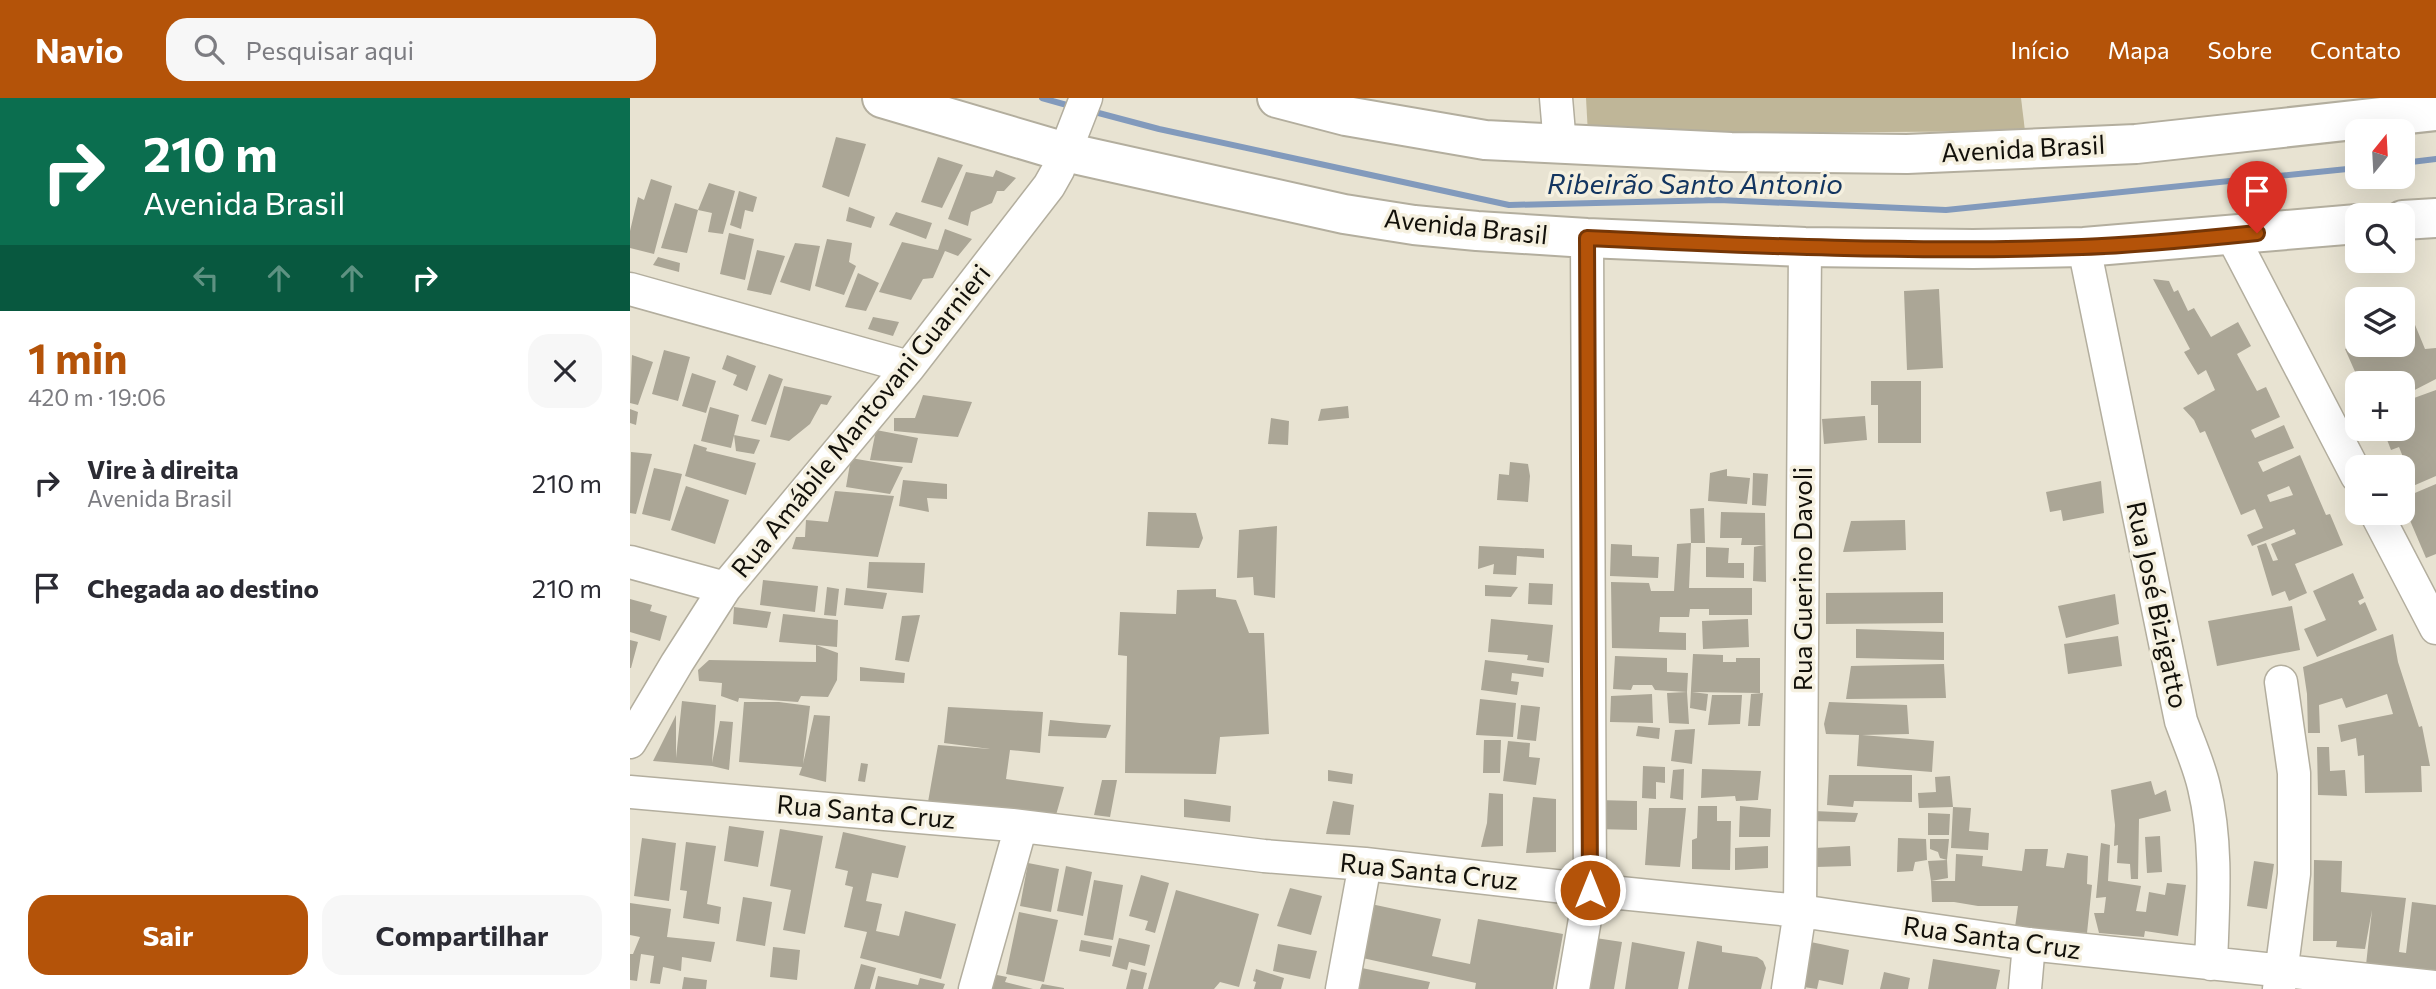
<!DOCTYPE html>
<html lang="pt">
<meta charset="utf-8">
<style>
:root{--surface:#fff;--page:#f7f7f7;--text:#2b2b33;--muted:#7c7c81;--accent:#b45309}
body{margin:0;font-family:Commissioner,sans-serif;background:var(--page);color:var(--text);height:100vh;display:flex;flex-direction:column;font-size:26px;white-space:nowrap}
*{box-sizing:border-box;margin:0}
p{font-size:23px;color:var(--muted)}
.icon{flex:none;width:38px;height:38px;fill:none;stroke:currentColor;stroke-width:2;stroke-linecap:round;stroke-linejoin:round}
.map{position:relative;flex:1;overflow:hidden}
.details{display:flex;flex-direction:column;background:var(--surface);width:630px}
.details>*{flex:none}
.hud{background:#0b6e4f;color:#fff;overflow:hidden}
.needle{width:46px;rotate:18deg}
.controls{position:absolute;left:1715px;top:21px;display:grid;gap:14px}
.controls a{display:grid;place-items:center;width:70px;height:70px;border-radius:14px;background:var(--surface);box-shadow:0 7px 28px #0002;font-size:35px}
.pin{position:absolute;display:grid;place-items:center;width:60px;height:60px;color:#fff;margin:-72px -30px;border-radius:50% 50% 50% 0;rotate:-45deg;box-shadow:0 0 7px #0007}
.pin .icon{rotate:45deg}
.me{position:absolute;width:77px;margin:-38px;rotate:0deg;stroke-linejoin:round;filter:drop-shadow(0 0 5px #0008)}
.turn{display:flex;align-items:center;gap:24px;height:147px;padding:0 28px;font-size:32px}
.turn .icon{width:91px;height:91px;stroke-width:2.5}
.turn b{display:block;font-size:49px;line-height:60px}
.lanes{display:flex;align-items:center;height:66px;padding:0 28px;background:#0003;justify-content:center;gap:35px;direction:ltr}
.lanes .off{opacity:.35}
.round{display:grid;place-items:center;flex:none;width:74px;height:74px;border-radius:21px;background:var(--page)}
.overview{display:flex;align-items:center;justify-content:space-between;height:119px;padding:0 28px}
h1{font-size:42px;font-weight:700;line-height:52px;color:var(--accent)}
.action{display:flex;gap:14px;margin-top:auto;padding:14px 28px}
.action a{flex:1;height:80px;border-radius:21px;background:var(--accent);color:#fff;font-size:28px;font-weight:700;line-height:80px;text-align:center}
.action a+a{background:var(--page);color:var(--text)}
ul{padding:0;list-style:none}
li{display:flex;align-items:center;gap:21px;height:105px;padding:0 28px}
li div{flex:1}
li b{display:block;font-size:26px}
li em{font-style:normal}
header{display:flex;align-items:center;gap:42px;box-sizing:border-box;height:98px;padding:0 35px;background:var(--accent);color:#fff}
header strong{font-size:33px}
nav{display:flex;gap:38px;margin-inline-start:auto;font-size:24px}
.search{width:490px;height:63px;background:var(--page);display:flex;align-items:center;gap:18px;box-sizing:border-box;padding:0 24px;border-radius:21px;color:var(--muted);font-size:26px}
main{display:flex;flex:1;min-height:0}
.map>svg:first-child{display:block}
.green{fill:#bfb698}
.lines{fill:none;stroke-linecap:round;stroke-linejoin:round}
.stream{stroke:#829abc;stroke-width:6}
.building{fill:#aba696;fill-rule:evenodd}
.minor-casing{stroke:#b3ae9e;stroke-width:35}
.major-casing{stroke:#b3ae9e;stroke-width:42}
.minor{stroke:#fff;stroke-width:32}
.major{stroke:#fff;stroke-width:38}
.route-casing{stroke:#753606;stroke-width:18}
.route{stroke:#b45309;stroke-width:12}
.labels{text-anchor:middle;stroke-width:7;stroke-linejoin:round;paint-order:stroke}
.street-label{font-size:26px;fill:#12100a;stroke:#f5f0df}
.water-label{font-size:28px;font-style:italic;fill:#133560;stroke:#f5f0df}
</style>
<header>
<strong>Navio</strong>
<div class="search"><svg class="icon" aria-label="search" viewBox="0 0 24 24"><circle cx="10" cy="10" r="6"/><path d="M15 15l6 6"/></svg>Pesquisar aqui</div>
<nav><a>Início</a><a>Mapa</a><a>Sobre</a><a>Contato</a></nav>
</header>
<main>
<section class="details">
<div class="hud">
<div class="turn"><svg class="icon" aria-label="right" viewBox="0 0 24 24"><path d="M7 20v-9h11M14 6l5 5-5 5"/></svg><div><b>210 m</b>Avenida Brasil</div></div>
<div class="lanes"><svg class="icon off" aria-label="left" viewBox="0 0 24 24"><path d="M17 20v-9H6M10 6l-5 5 5 5"/></svg><svg class="icon off" aria-label="ahead" viewBox="0 0 24 24"><path d="M12 20V5M6 11l6-6 6 6"/></svg><svg class="icon off" aria-label="ahead" viewBox="0 0 24 24"><path d="M12 20V5M6 11l6-6 6 6"/></svg><svg class="icon" aria-label="right" viewBox="0 0 24 24"><path d="M7 20v-9h11M14 6l5 5-5 5"/></svg></div>
</div>
<div class="overview"><div><h1>1 min</h1><p>420 m · 19:06</p></div><a class="round"><svg class="icon" aria-label="close" viewBox="0 0 24 24"><path d="M6 6l12 12M18 6L6 18"/></svg></a></div>
<ul>
<li><svg class="icon" aria-label="right" viewBox="0 0 24 24"><path d="M7 20v-9h11M14 6l5 5-5 5"/></svg><div><b>Vire à direita</b><p>Avenida Brasil</p></div><em>210 m</em></li>
<li><svg class="icon" aria-label="arrive" viewBox="0 0 24 24"><path d="M6 21V4h12l-3 4 3 4H6"/></svg><div><b>Chegada ao destino</b></div><em>210 m</em></li>
</ul>
<div class="action"><a>Sair</a><a>Compartilhar</a></div>
</section>
<div class="map">
<svg width="1806" height="891" viewBox="0 0 1806 891">
<rect width="100%" height="100%" fill="#e8e3d2"/>
<path class="green" d="M956 0H1391L1395 33 958 36Z"/>
<g class="lines">
<path class="stream" d="M412 0 444 9
M461 13 529 31 879 107 1089 102 1316 112 1727 70
M1773 65 1806 61"/>
</g>
<path class="building" d="M206 39 236 46 219 99 192 89Z
M308 59 333 67 312 110 291 104Z
M366 72 386 80 374 93H367L362 105 341 114 338 128 318 121 336 74 363 79Z
M21 81 42 88 24 156 0 150V133L8 99 14 102Z
M79 85 105 93 93 136 78 134 82 115 68 112Z
M109 93 127 99 123 114 115 112 111 131 100 127Z
M45 105 68 112 57 155 31 150Z
M219 109 245 119 241 130 216 123Z
M266 114 302 125 296 141 259 127Z
M315 131 342 141 328 158 315 153 303 180 293 181 281 202 249 194 272 144 308 152Z
M99 135 124 141 115 182 90 176Z
M197 141 222 145 219 164 226 168 214 197 185 188Z
M165 145 190 148 180 193 150 184Z
M127 152 155 158 141 197 117 192Z
M28 159 50 165 49 174 23 167Z
M228 175 249 185 236 213 215 209Z
M1523 181 1539 183 1544 194 1548 192 1558 213 1564 210 1581 239 1608 224 1621 248 1607 256 1627 293 1636 289 1650 319 1621 332 1625 340 1654 327 1664 350 1628 364 1633 374 1670 357 1696 417 1700 416 1713 447 1665 466 1677 495 1659 503 1655 493 1642 498 1627 448 1636 445 1643 463 1648 462 1641 446 1666 436 1664 431 1622 448 1617 437 1633 430 1625 411 1611 417 1575 333 1570 335 1564 322 1553 310 1585 292 1576 272 1568 277 1554 254 1560 251ZM1659 388 1663 397 1640 404 1637 397Z
M1309 191 1313 270 1277 272 1274 193Z
M243 219 269 224 263 238 238 231Z
M1783 222 1795 251 1806 250V281L1773 298V285H1730L1715 251 1727 246 1773 247V226Z
M34 252 60 259 48 303 22 296Z
M2 257 23 264 8 307 0 305Z
M97 257 126 268 117 293 103 287 107 277 92 271Z
M62 275 86 283 76 315 52 308Z
M139 276 153 281 136 327 121 323Z
M1241 283H1291V345H1248V307H1241Z
M154 288 202 298 197 307 191 306 180 326 159 343 140 339Z
M1806 292V378L1776 391 1773 383V369H1767L1764 364 1773 359 1769 349 1761 352 1756 339 1751 340 1747 331H1773V304Z
M293 297 342 304 328 339 264 333V320H285Z
M718 308 719 320 688 323 691 311Z
M80 309 109 317 101 350 71 343Z
M0 311 8 314 6 327 0 325Z
M1235 318 1237 342 1194 346 1192 321Z
M641 320 659 323 658 347 638 346Z
M246 332 288 340 282 365 240 362Z
M104 337 130 342 124 356 106 353Z
M64 346 77 350 76 353 126 365 116 397 55 378Z
M1 354 22 356 6 416 0 415Z
M221 360 273 369 260 396 216 389Z
M880 364 898 366 900 378 898 404 867 402 869 376 879 377Z
M24 370 52 376 40 423 12 416Z
M1097 371V378L1120 380 1117 406 1078 403 1080 375Z
M1123 375 1138 376 1136 408 1122 407Z
M273 382 317 386V401L297 400 299 414 269 408Z
M1471 383 1474 415 1433 423 1431 412 1420 414 1416 394Z
M1806 386V456L1796 460 1773 406V400Z
M56 388 99 402 85 446 41 432Z
M205 393 264 398 248 459 162 451 166 439H175L176 422 198 424Z
M1074 410 1075 445H1061L1060 411Z
M518 414 566 415 573 440 569 450 516 448Z
M1091 414 1135 415 1136 484 1123 483 1124 449 1134 447H1111L1112 440H1090Z
M1275 422 1276 452 1213 454 1221 423Z
M647 428 645 500 624 497 623 479 607 480 609 432Z
M1061 445 1059 490H1122V517H1079V511H1060L1059 519H1030L1029 534 1056 535V552L982 550 981 484 1019 485 1021 493H1044L1047 446Z
M981 446 1002 447V458L1029 459 1028 480 980 478Z
M849 448 914 451V460L887 458 886 477 863 476 864 466 848 471Z
M1076 449 1099 450 1098 465H1114V480L1076 479Z
M239 464 295 465 293 495 237 490Z
M1723 475 1734 500 1728 503 1730 507 1735 504 1747 532 1687 559 1674 531 1696 522 1683 493Z
M133 482 188 488 185 514 130 507Z
M899 485 923 486 922 507 898 506Z
M855 487 888 489 881 499 855 498Z
M197 489 209 491 206 518 194 517Z
M216 490 257 495 253 511 214 507Z
M586 491V499L606 502 619 535H634L639 636 590 639 586 676 495 675 497 558 488 557 490 514 546 516 547 492Z
M1313 494V525L1196 526V495Z
M1485 496 1489 526 1436 540 1428 508Z
M0 501 22 507 20 513 37 518 30 543 0 534Z
M1662 508 1670 552 1587 568 1578 523Z
M104 509 141 514 137 530 103 526Z
M153 516 208 522 207 549 186 547 208 555 207 582 198 599 171 598 168 604 109 600 108 604 91 598 92 585 69 583 68 572 79 562 186 564V547L149 544Z
M290 517 279 564 265 562 272 518Z
M861 521 923 527 919 565 897 562 898 557 858 554Z
M1118 521 1119 549 1073 551 1072 523Z
M1226 531 1314 534V562L1226 560Z
M1763 536 1768 564 1789 629 1792 628 1800 668H1791L1792 694 1735 695 1734 657 1728 658 1726 640 1711 644 1708 627 1763 616 1757 596 1716 610 1712 600 1689 607 1690 635H1678L1677 596 1673 569Z
M1488 538 1492 568 1438 576 1434 546Z
M0 542 8 544 1 570H0Z
M1063 556 1093 557V564H1106V560H1130V595L1062 594 1078 596 1076 613 1060 610Z
M985 558 1037 560V574L1058 575 1057 594 1025 592 1022 587H1003L1001 592 983 591Z
M855 562 914 570 913 579 882 575 881 583 889 584 887 597 851 592Z
M1314 566 1316 600 1216 601 1221 568Z
M230 569 275 575 274 585 230 583Z
M1057 594 1059 626 1039 625 1037 595Z
M1133 595 1130 628H1118L1121 596Z
M1022 596 1023 625 980 624 981 598Z
M1082 597H1112L1110 626 1078 627Z
M850 601 886 605 883 639 846 637Z
M52 603 86 607 82 665 90 623 103 624 99 672 82 668 23 663 46 617V660Z
M114 604H149L180 608 173 666 184 617 200 618 196 684 169 677 172 669 109 664Z
M1199 604 1277 607 1279 636 1232 637 1304 643 1302 674 1227 668 1229 637 1196 636 1194 626Z
M891 607 910 609 906 643 887 641Z
M318 609 413 614 410 655 380 652 376 681 434 689 426 717 298 704 308 647 360 651 314 645Z
M420 622 450 625 481 627 476 640 418 638Z
M1008 628 1030 630 1029 641 1006 638Z
M1065 631 1062 666 1041 663 1045 632Z
M854 642H871L870 675H853Z
M878 643 900 645 899 659 910 660 906 687 873 683Z
M1687 649H1699L1700 673 1715 672 1717 698 1688 697Z
M231 665 238 666 235 684 228 683Z
M1013 668 1035 669V685L1026 684V701L1012 700Z
M1054 671 1053 702 1040 700 1043 672Z
M1072 671 1131 673 1128 702 1106 703 1105 698 1071 700Z
M698 672 723 676 722 686 698 683Z
M1199 677H1282V704L1224 703 1223 709 1197 707Z
M1320 678 1323 709 1341 710 1339 733 1359 735 1358 752 1321 750 1323 709 1289 710 1288 695 1306 694 1305 679Z
M472 682H487L480 719 464 717Z
M1521 683 1525 697 1536 692 1541 713 1509 721 1508 781H1501L1500 766 1487 765 1488 747 1484 748 1485 727 1481 692Z
M859 695 873 696V748L851 749 857 725Z
M903 699 926 701V754L896 755Z
M554 701 601 708 600 724 554 719Z
M967 702 1007 703V732L966 731Z
M703 703 724 707 720 737 696 736Z
M1068 708H1087V723H1101L1100 772 1062 771V742L1067 740Z
M1110 708 1141 711 1140 739H1109Z
M1019 710H1056L1050 769 1015 767Z
M1184 713 1228 715 1225 724 1181 723Z
M1298 715 1320 716 1319 737H1298Z
M99 728 134 733 128 769 94 763Z
M150 731 193 738 175 836 153 832 161 792 140 788Z
M213 734 276 748 268 780 242 775 236 803 252 806 246 833 269 838 275 813 326 826 311 881 230 860 237 834 214 829 223 789 215 787 218 773 205 770Z
M1530 738 1532 774 1517 775 1515 739Z
M12 740 46 745 39 803 4 798Z
M1268 740 1296 741 1297 762 1285 764 1283 773 1267 774Z
M1300 741H1319L1317 762 1310 760 1308 754 1300 751Z
M56 744 86 748 77 806 91 809 89 826 53 820 57 793 50 792Z
M1471 745 1480 747 1478 783 1511 788 1506 813 1516 814 1519 794 1535 797 1537 785 1556 787 1548 838 1515 833 1514 839 1469 835 1464 815H1474L1476 799 1466 800Z
M1138 748V770L1105 772V750Z
M1220 748 1221 768 1186 769 1185 750Z
M1395 751H1418L1416 768 1434 770 1437 755 1458 758 1457 786 1462 787 1457 835 1385 829 1388 808H1348L1324 804H1302L1301 783H1325L1326 756 1353 758 1352 768 1392 773Z
M1317 762 1318 780 1301 783 1298 763Z
M1684 762 1712 763 1711 794 1776 800 1769 854 1776 855 1782 804 1806 807V877L1736 867 1742 812 1735 851 1706 849 1707 843H1683Z
M1624 763 1644 766 1637 811 1617 808Z
M398 765 429 771 421 814 390 808Z
M436 768 462 774 453 818 427 813Z
M511 777 539 785 525 835 515 832 518 823 499 818Z
M464 782 493 787 483 842 454 837Z
M660 790 692 798 681 837 647 828Z
M546 792 629 816 609 889 590 884 584 891H518Z
M113 799 142 804 135 848 106 843Z
M0 805 41 811 37 839 85 844 81 864 52 859 51 873 33 869 30 886 20 885 24 858 11 856 7 883 0 882V856H3L10 839 0 837Z
M741 806 811 821 802 858 840 866 848 821 933 836 923 891H845L846 885 728 859Z
M389 814 428 822 414 884 376 876Z
M959 839 992 844 984 891H950Z
M489 840 520 847 515 868 499 864 497 872 482 868Z
M451 842 482 848 480 859 449 853Z
M1067 843 1092 848V854L1127 859 1133 863 1136 870 1131 891H1058Z
M1176 843 1219 852 1213 887 1189 882 1187 891 1167 888Z
M1002 844 1055 854 1048 891H995Z
M648 846 687 853 680 881 643 873Z
M143 849 170 852 167 882 140 879Z
M1303 861 1370 872 1366 891H1298Z
M231 866 246 870 240 891H224Z
M727 869 800 884 798 891H723Z
M501 871 517 875 513 891H496Z
M626 871 654 880 651 891H624L626 884 623 883Z
M1254 874 1280 880 1278 891H1250Z
M362 876 377 879 375 884 403 891H358Z
M248 878 288 887 290 880 315 886 313 891H245Z
M54 879 77 882 76 891H52Z
M412 886 434 890V891H410Z"/>
<g class="lines">
<defs>
<path id="minor" d="M926 0 930 47
M1602 138 1727 378
M1454 149 1551 623C1559 645 1569 667 1574 689 1588 747 1583 807 1581 866
M0 191 279 269
M1746 415 1806 530
M0 464 95 490
M0 644 47 565 95 490 279 269 419 88 428 72 456 0
M0 694 382 727 634 758 735 766 960 792 1170 813 1399 846 1806 889
M345 891 391 728
M712 891 735 766
M943 891 960 792 957 140
M1158 891 1170 813 1175 149
M1395 891 1399 846
M1649 891 1664 776V675L1651 584"/>
<path id="major" d="M252 0 435 54 714 116 784 127 847 133 957 140 1175 149 1343 151 1454 149 1727 126
M647 0 716 18 855 42 1101 54 1277 56 1506 46 1806 13
M1773 122 1806 120"/>
</defs>
<use href="#minor" class="minor-casing"/>
<use href="#major" class="major-casing"/>
<use href="#minor" class="minor"/>
<use href="#major" class="major"/>
</g>
<g class="lines">
<defs>
<path id="route" d="M960 792 957 140C1122 148 1287 155 1452 149 1510 147 1569 141 1627 135"/>
</defs>
<use href="#route" class="route-casing"/>
<use href="#route" class="route"/>
</g>
<g class="labels">
<g class="street-label">
<text transform="translate(1393 51) rotate(-3)" y="9">Avenida Brasil</text>
<text transform="translate(836 129) rotate(6)" y="9">Avenida Brasil</text>
<text transform="translate(231 323) rotate(-51)" y="9">Rua Amábile Mantovani Guarnieri</text>
<text transform="translate(1173 481) rotate(-90)" y="9">Rua Guerino Davoli</text>
<text transform="translate(1527 507) rotate(78)" y="9">Rua José Bizigatto</text>
<text transform="translate(236 714) rotate(5)" y="9">Rua Santa Cruz</text>
<text transform="translate(799 774) rotate(6)" y="9">Rua Santa Cruz</text>
<text transform="translate(1362 840) rotate(8)" y="9">Rua Santa Cruz</text>
</g>
<g class="water-label">
<text x="1065" y="96">Ribeirão Santo Antonio</text>
</g>
</g>
</svg>
<div class="controls">
<a><svg class="needle" viewBox="-14 -14 28 28"><path d="M0-13l5 13h-10z" fill="#e53935"/><path d="M0 13l5-13h-10z" fill="#7c7c81"/></svg></a>
<a><svg class="icon" aria-label="search" viewBox="0 0 24 24"><circle cx="10" cy="10" r="6"/><path d="M15 15l6 6"/></svg></a>
<a><svg class="icon" aria-label="layers" viewBox="0 0 24 24"><path d="M12 4l9 5-9 5-9-5zM3 14l9 5 9-5"/></svg></a>
<a>+</a>
<a>−</a>
</div>
<div class="pin" style="left:1627px;top:135px;background:#d93025"><svg class="icon" aria-label="arrive" viewBox="0 0 24 24"><path d="M6 21V4h12l-3 4 3 4H6"/></svg></div>
<svg class="me" style="left:960px;top:792px" viewBox="-20 -20 40 40"><circle r="17" fill="#b45309" stroke="#fff" stroke-width="3"/><path d="M0-11L8 9 0 5-8 9z" fill="#fff"/></svg>
</div>
</main>
